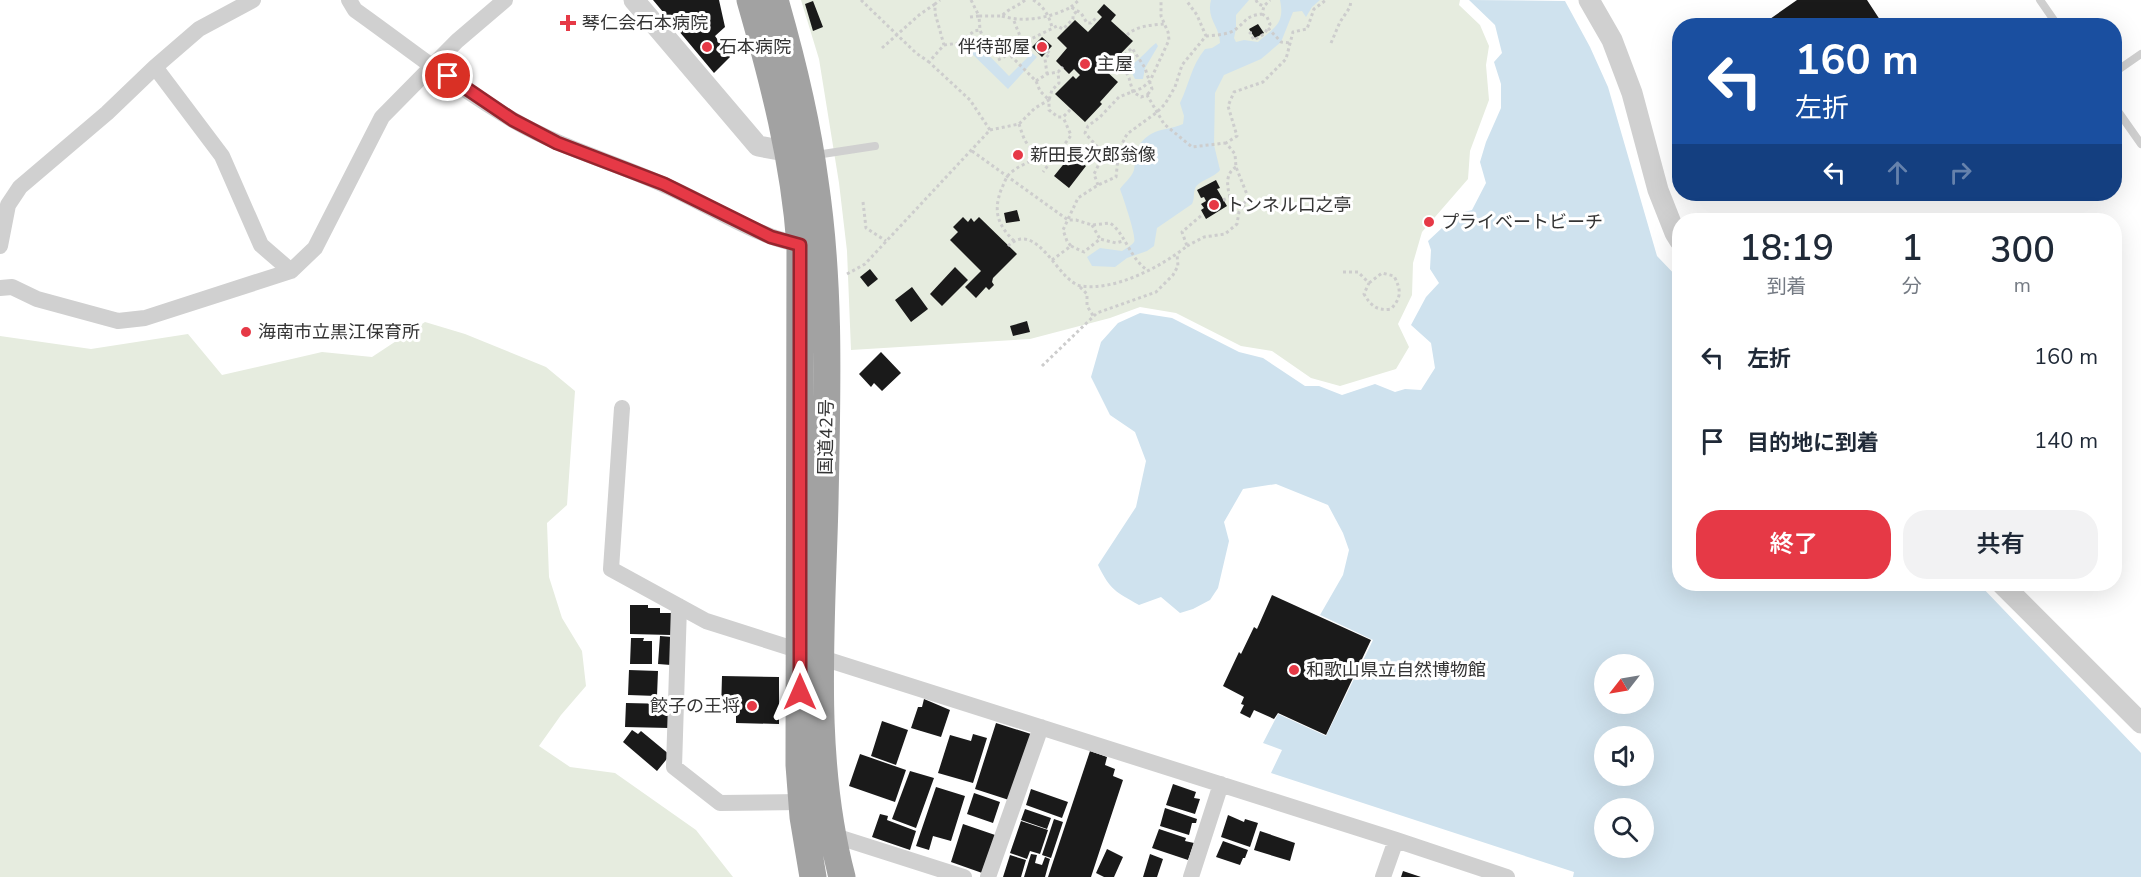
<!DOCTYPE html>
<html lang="ja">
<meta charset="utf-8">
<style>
:root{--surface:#fff;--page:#f2f2f3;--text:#1f2937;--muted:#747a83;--accent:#e63946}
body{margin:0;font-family:"Nunito Sans","Noto Sans JP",sans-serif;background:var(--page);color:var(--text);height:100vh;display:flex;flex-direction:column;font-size:22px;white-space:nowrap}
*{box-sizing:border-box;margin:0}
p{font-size:20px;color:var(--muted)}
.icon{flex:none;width:33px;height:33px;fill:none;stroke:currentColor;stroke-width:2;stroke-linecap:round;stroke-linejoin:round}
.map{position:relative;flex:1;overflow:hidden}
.sheet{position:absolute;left:1672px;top:213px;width:450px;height:378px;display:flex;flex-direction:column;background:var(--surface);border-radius:24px;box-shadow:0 6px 24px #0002}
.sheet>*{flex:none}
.hud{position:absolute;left:1672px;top:18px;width:450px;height:183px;border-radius:24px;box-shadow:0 6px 24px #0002;background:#1a4fa0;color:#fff;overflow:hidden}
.needle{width:39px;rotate:239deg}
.fabs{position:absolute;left:1594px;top:654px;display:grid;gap:12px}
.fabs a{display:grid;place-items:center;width:60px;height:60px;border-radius:50%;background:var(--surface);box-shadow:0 6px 24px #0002;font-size:30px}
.pin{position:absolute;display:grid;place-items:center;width:51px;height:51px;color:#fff;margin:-26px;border:3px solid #fff;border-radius:50%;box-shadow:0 2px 6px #0007}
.me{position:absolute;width:66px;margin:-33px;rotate:0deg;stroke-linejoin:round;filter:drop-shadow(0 0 4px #0008)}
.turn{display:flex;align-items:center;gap:21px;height:126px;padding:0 24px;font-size:27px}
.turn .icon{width:78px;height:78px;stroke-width:2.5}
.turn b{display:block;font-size:42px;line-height:51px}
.lanes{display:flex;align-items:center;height:57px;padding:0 24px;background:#0003;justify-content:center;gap:30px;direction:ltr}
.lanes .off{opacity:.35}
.eta{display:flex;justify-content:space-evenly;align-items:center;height:102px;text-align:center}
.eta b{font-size:36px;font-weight:600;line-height:42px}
.button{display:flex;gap:12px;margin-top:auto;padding:12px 24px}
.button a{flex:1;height:69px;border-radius:24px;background:var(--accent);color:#fff;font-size:24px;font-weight:600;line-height:69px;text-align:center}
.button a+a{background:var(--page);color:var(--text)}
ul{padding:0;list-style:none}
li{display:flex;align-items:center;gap:18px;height:84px;padding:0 24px}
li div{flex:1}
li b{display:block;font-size:22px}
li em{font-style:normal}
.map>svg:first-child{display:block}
.green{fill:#e6ecdf}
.water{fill:#cfe2ee;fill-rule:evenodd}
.building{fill:#1a1a1a}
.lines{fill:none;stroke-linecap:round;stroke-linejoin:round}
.path{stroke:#cdcdcd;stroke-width:3;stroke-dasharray:3 3;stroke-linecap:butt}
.service{stroke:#d0d0d0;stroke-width:8}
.minor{stroke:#d0d0d0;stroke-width:16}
.tertiary{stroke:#d0d0d0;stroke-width:21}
.trunk{stroke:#a2a2a2;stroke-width:27}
.route-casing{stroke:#96252e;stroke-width:15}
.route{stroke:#e63946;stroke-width:10}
.poi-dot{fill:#e63946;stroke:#fff;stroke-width:2}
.labels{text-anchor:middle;stroke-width:6;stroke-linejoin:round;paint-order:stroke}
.poi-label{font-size:18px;fill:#333;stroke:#fff;text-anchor:start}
.street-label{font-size:18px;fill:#333;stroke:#fff}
</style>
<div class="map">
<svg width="2141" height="877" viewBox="0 0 2141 877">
<rect width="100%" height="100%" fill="#fff"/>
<path class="green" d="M801 0H1460L1459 5 1480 25 1489 46 1486 65 1489 100 1470 151 1468 179 1422 232 1413 263 1412 295 1398 324 1409 347 1396 369 1340 386 1311 378 1272 351 1241 346 1176 313 1140 307 1110 318 1030 339 851 350 847 251 839 183 819 59Z
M425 322 465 334 546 367 575 391 567 505 547 523 549 577 562 618 582 651 586 686 561 715 539 746 570 767 615 773 696 830 733 877H0V336L91 349 188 334 222 375 322 352 372 357Z"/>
<path class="water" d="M1211 0H1249L1236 15V29L1234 38 1236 42 1244 40 1258 42C1275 27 1285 24 1280 0H1320L1312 7 1306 17 1302 11 1293 12 1281 42 1261 59 1224 75 1215 93 1214 145 1220 170C1214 178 1197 181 1195 189 1193 194 1195 198 1192 204L1157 228 1154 246 1147 251 1127 258 1115 267 1092 266 1087 257 1100 248 1122 251C1125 249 1132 245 1134 242 1137 238 1123 197 1120 189 1124 183 1132 177 1134 170 1137 153 1134 145 1151 134 1162 128 1173 129 1183 124L1184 116 1180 103C1189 85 1191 66 1205 49L1212 48 1220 43C1220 26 1206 19 1211 0Z
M1469 0 1565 1 1590 47 1608 87 1657 256 1680 280V584H1979L2141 753V877H1573L1574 872 1271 773 1282 750 1263 743 1278 714 1326 736 1373 640 1320 615 1343 575 1349 550 1343 533 1328 505 1276 484 1243 489 1224 522 1229 541 1218 588 1210 600 1193 609 1180 613 1161 597 1139 605C1116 592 1110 590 1098 565L1136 507 1146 461 1135 432 1110 415 1091 377 1101 342 1118 323 1140 313 1172 318 1239 352 1263 358 1305 386H1319L1342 395 1375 384 1395 392 1405 389 1421 390 1435 368 1431 343 1411 325 1426 297 1439 283 1430 269 1431 250 1428 241 1457 214 1472 210 1486 183 1480 162 1486 142 1501 108V84L1494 62 1502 53 1495 25ZM1605 664H1644V704H1605ZM1644 736V776H1605V736ZM1644 808V848H1605V808Z
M973 39 1009 76 1032 53 1037 57 1008 89 963 45Z
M1156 43 1158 46 1145 68 1143 79H1135L1130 69 1132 64C1141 59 1147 50 1156 43Z"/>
<path class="building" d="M653 0H719L725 27 715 36 730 57 714 73Z
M1797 0H1867L1884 26H1760Z
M813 1 823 27 813 31 805 4Z
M1104 4 1116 15 1111 21 1133 41 1105 70 1118 82 1100 102 1102 104 1085 122 1055 94 1073 76 1076 79 1080 75 1074 69 1069 74 1056 61 1067 48 1057 38 1075 20 1088 32 1102 17 1097 12Z
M1258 24 1264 33 1255 38 1249 29Z
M1042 37 1052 46 1042 57 1032 47Z
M1071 155 1086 166 1069 188 1054 176Z
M1216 180 1220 188 1217 189 1227 206 1206 219 1201 210 1204 208 1201 204 1206 201 1204 197 1201 198 1197 190Z
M1017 210 1020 221 1006 223 1004 213Z
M963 217 968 222 971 218 974 222 979 217 1017 254 993 278 992 282 994 285 989 290 986 287 976 298 965 287 981 271 950 240 958 232 953 227Z
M955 267 968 280 942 306 930 294Z
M870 269 878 279 868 287 860 277Z
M912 287 928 309 911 322 895 300Z
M1027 321 1030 332 1013 336 1010 326Z
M881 352 901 373 882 391 874 383 871 387 859 374Z
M1272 595 1371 640 1326 735 1278 713 1274 719 1254 710 1250 718 1240 713 1244 705 1241 704 1244 697 1223 686 1239 652 1241 654 1254 627 1257 629Z
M630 605H648V608H660V613H672L671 635 630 634Z
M660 636 672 637 671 665 658 664Z
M631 638H644L643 641H652V664H630Z
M629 670 658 671 657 696 628 695Z
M722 676 779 677V724L736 723V712L721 711Z
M924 699 950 710 941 737 911 728 918 707H922Z
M626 703 670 704 669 728 625 727Z
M882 721 908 730 896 765 871 756Z
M996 723 1031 734 1009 800 975 789Z
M632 730 638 734 641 731 670 755 657 771 623 742Z
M973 734 987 738 973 783 938 773 950 735 971 741Z
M1090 751 1107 757 1105 765 1115 769 1113 776 1123 780 1091 877H1048Z
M860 754 906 770 895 802 849 786Z
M910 771 934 778 916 828 892 819Z
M1173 784 1196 792 1194 798 1200 799 1195 814 1166 805Z
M936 787 965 796 951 841 933 836 929 850 916 846Z
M1031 789 1068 802 1062 818 1026 805Z
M974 793 1000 802 993 823 967 814Z
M1165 808 1197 819 1196 823H1192L1189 835 1160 826Z
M1025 809 1051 818 1047 829 1021 820Z
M880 814 888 816 887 820 916 831 910 850 872 837Z
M1228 815 1244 822 1245 819 1258 823 1250 847 1221 837Z
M1054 819 1063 822 1051 858 1042 855Z
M1021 821 1048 830 1040 854 1030 851 1027 859 1010 853Z
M963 824 998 836 985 874 951 862Z
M1159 829 1186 838 1185 841 1194 843 1188 860 1152 848Z
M1260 831 1295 843 1290 861 1254 850Z
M1223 841 1248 850 1245 858H1243L1240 865 1216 857Z
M1107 849 1123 857 1114 877H1104L1096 873Z
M1031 854 1037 855 1035 863 1042 865 1045 857 1050 859 1045 877H1024Z
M1150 854 1163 859 1157 877H1143Z
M1010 855 1026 860 1021 877H1003Z
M1403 871 1421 877H1401Z"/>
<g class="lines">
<path class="path" d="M861 0 916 53 929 62
M971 0 979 16H1002C1009 8 1017 7 1025 0
M1033 0C1043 5 1050 17 1052 28
M1256 0 1258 4 1264 6
M1071 7 1079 0
M1262 14 1267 17 1270 24 1268 28 1281 42 1290 43
M1002 16C1024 23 1050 18 1071 7L1081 13 1087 23H1091L1097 17
M970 17 979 16 980 30 984 40 998 51 1007 52 1036 81 1040 91 1049 100 1052 90 1059 83 1058 72
M1014 21 1022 41
M1252 33H1250L1254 40 1264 34 1268 28
M1127 35C1136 26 1151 25 1164 24
M1206 36C1215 35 1229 35 1236 29 1247 21 1245 16 1262 14L1264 6 1270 0
M1331 43 1340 22 1350 7 1351 0
M944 45 960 43 974 31 980 30
M882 48 919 15 935 4
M1047 51 1050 53 1045 59 1047 74
M1117 58 1120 59 1129 78 1133 92 1141 97 1147 95 1164 124 1192 147 1225 143
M1120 59 1132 48 1145 68 1152 89 1147 95
M998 60 1004 57 1013 46 1033 38 1057 26 1063 29 1073 19V15L1077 11
M1036 81 1047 74 1058 72 1063 67
M1019 124C1021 130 1023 137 1026 142 1039 163 1061 153 1071 135L1063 117
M990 130 1019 124 1035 108 1049 100V110L1058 117H1063L1071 109
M972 151 1068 220H1076L1092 225 1110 223C1125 233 1129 257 1147 270
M1102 152 1109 149 1119 150
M1098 185 1094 174 1101 160 1102 152 1085 133 1088 126 1100 117 1119 97 1142 88 1150 81 1169 40 1168 32 1161 16V0
M1230 197C1227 186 1225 174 1236 167
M1223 200 1230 197 1245 207
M863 202 866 228 886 241
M1092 225 1100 239
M1014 241C998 225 993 212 1001 190 1003 186 1005 180 1007 177 1014 166 1037 159 1049 154V164L1043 172
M1008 246C1037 218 1058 282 1081 286 1115 291 1161 267 1187 246L1182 232 1203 214
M1071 246 1084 252 1100 239 1116 243 1123 241
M1187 246 1204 237 1225 234 1237 224 1239 212 1248 197 1236 167 1235 154 1226 143 1237 136 1228 106 1234 92 1263 82 1286 59 1293 32 1307 29 1314 9 1326 0
M1052 260 1071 246 1067 241 1063 230 1078 198 1098 185 1116 177 1119 150 1127 134 1156 113 1165 104 1175 87 1182 65 1206 36 1197 15 1186 0
M1343 272H1358L1369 283 1364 294C1371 306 1377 311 1391 309 1402 297 1401 290 1394 276L1382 273 1369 283
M847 274 865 264 990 130 970 100 929 62 944 45 935 13V4L940 0
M1080 287 1087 294V306L1094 317
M1042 366 1097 313 1156 292 1173 275 1178 266 1177 254"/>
<path class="service" d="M2040 0 2058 26
M2115 72 2141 54
M2115 107 2141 144
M816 155 875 146"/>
<path class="minor" d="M349 0 355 10C407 47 458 88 513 120 561 148 614 162 664 185 707 203 761 241 806 245
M155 67 222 156 261 245 291 271
M0 246 8 205 20 187 107 113 155 67 199 29 253 0
M0 288 12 287 37 299 118 321 145 318 291 271 315 248 382 117 457 41 505 0
M622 408 611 569 706 621 1396 840 1507 877
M679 606 674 767 720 803 802 802
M832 835 964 877
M988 877 1041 727
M1191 877 1221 784
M1383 877 1396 840"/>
<path class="tertiary" d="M634 0 758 146 802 154
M1589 0 1612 40 1632 93 1658 190 1675 233 1680 241
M2002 584 2141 723"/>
<path class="trunk" d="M750 0C773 80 794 161 800 245L799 765 803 817 813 877
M775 0C792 59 807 120 815 181 831 287 827 396 825 503 822 627 810 756 842 877"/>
</g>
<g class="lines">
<defs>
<path id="route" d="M448 76 513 120 557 143 664 184 771 237 800 245V692"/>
</defs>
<use href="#route" class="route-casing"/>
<use href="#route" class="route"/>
</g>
<g class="poi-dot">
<path d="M565 14h6v6h6v6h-6v6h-6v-6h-6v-6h6z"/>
<circle cx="707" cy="47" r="6"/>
<circle cx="1042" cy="47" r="6"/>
<circle cx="1085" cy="64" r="6"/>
<circle cx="1018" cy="155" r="6"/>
<circle cx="1214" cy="205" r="6"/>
<circle cx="1429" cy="222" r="6"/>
<circle cx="246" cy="332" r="6"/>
<circle cx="1294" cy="670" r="6"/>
<circle cx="752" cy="706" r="6"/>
</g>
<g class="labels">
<g class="poi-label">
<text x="582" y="29">琴仁会石本病院</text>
<text x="719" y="53">石本病院</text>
<text x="1030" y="53" text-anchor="end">伴待部屋</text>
<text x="1097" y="70">主屋</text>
<text x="1030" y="161">新田長次郎翁像</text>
<text x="1226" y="211">トンネル口之亭</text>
<text x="1441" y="228">プライベートビーチ</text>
<text x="258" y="338">海南市立黒江保育所</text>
<text x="1306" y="676">和歌山県立自然博物館</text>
<text x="740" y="712" text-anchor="end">餃子の王将</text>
</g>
<g class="street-label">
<text transform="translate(826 437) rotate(-89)" y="6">国道42号</text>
</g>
</g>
</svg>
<div class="fabs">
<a><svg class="needle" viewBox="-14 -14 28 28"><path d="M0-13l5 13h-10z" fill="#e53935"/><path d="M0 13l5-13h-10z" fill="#747a83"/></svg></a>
<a><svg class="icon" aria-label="sound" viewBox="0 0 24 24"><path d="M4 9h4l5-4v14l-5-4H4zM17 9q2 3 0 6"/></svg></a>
<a><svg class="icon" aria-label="search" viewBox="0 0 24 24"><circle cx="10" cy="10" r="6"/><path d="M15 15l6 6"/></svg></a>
</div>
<div class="pin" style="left:448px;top:76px;background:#d93025"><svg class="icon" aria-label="arrive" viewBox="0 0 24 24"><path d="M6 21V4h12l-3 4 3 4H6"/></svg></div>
<svg class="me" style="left:800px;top:692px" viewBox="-20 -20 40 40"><path d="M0-17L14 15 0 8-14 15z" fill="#e63946" stroke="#fff" stroke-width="4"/></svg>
<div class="hud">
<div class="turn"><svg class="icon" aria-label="left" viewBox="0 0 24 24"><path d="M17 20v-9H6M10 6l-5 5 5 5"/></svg><div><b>160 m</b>左折</div></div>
<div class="lanes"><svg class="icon" aria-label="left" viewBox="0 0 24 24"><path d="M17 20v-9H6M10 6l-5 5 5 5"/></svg><svg class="icon off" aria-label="ahead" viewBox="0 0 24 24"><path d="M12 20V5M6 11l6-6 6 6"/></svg><svg class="icon off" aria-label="right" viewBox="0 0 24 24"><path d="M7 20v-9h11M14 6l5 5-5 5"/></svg></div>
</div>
<section class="sheet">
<div class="eta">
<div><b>18:19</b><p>到着</p></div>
<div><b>1</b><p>分</p></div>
<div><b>300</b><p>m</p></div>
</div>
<ul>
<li><svg class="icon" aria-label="left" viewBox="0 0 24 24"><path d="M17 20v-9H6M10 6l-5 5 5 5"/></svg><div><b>左折</b></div><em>160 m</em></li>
<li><svg class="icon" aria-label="arrive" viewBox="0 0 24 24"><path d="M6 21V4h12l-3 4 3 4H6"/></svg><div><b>目的地に到着</b></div><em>140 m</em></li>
</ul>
<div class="button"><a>終了</a><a>共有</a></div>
</section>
</div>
